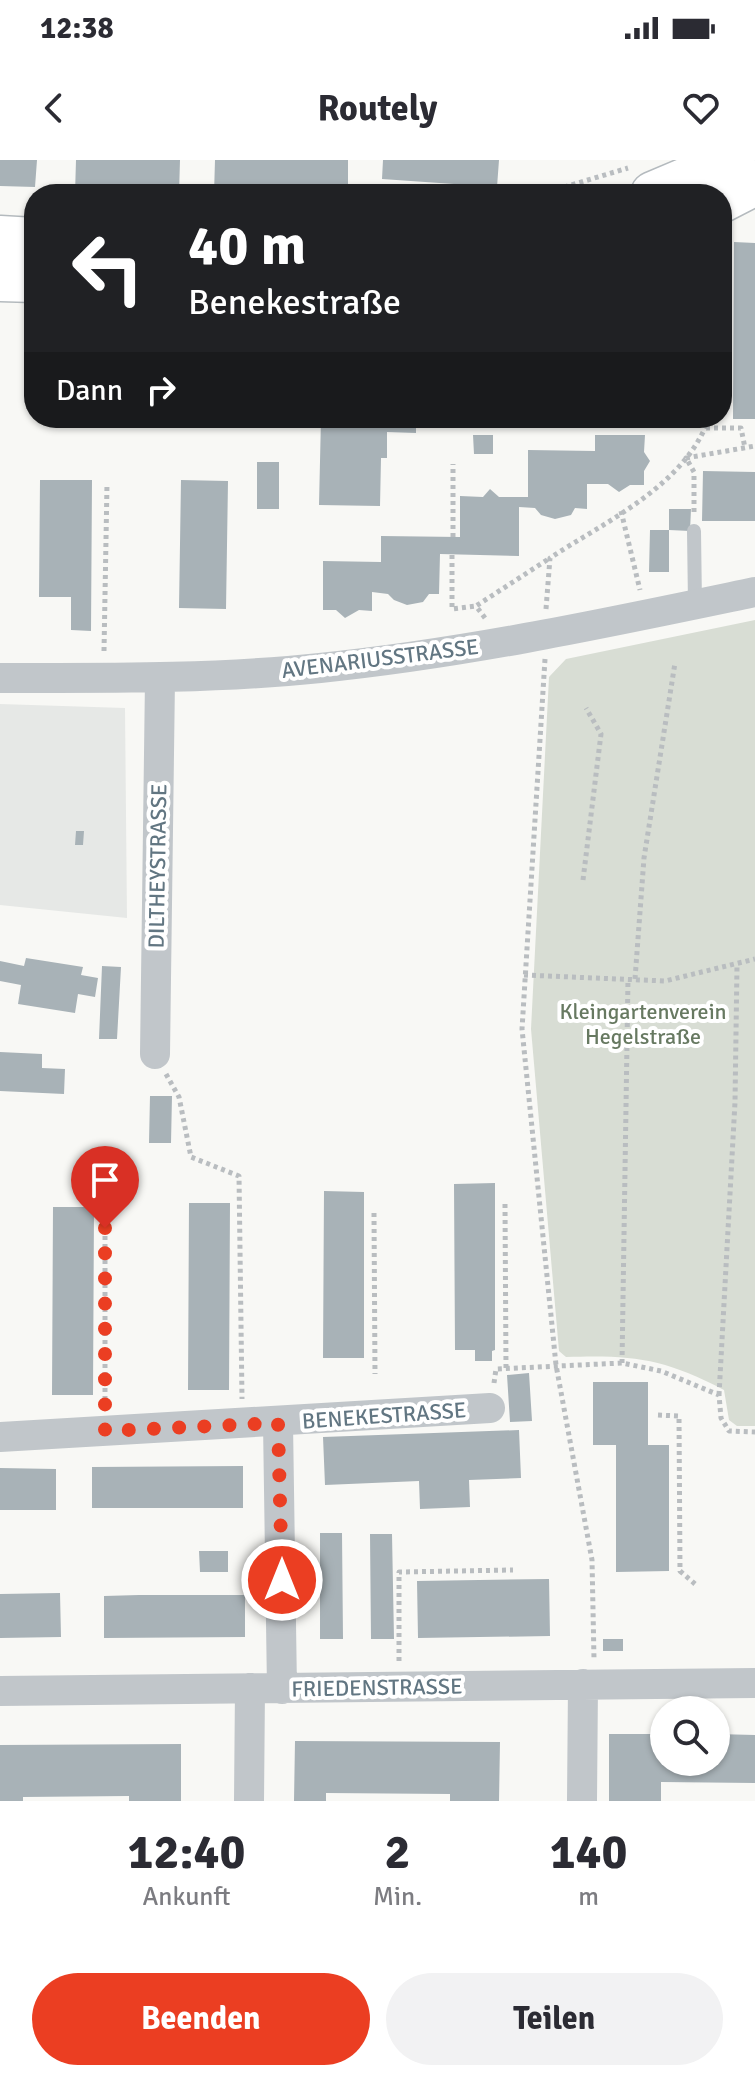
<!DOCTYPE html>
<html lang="de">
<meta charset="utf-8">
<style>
:root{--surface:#fff;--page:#f2f2f3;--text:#2b2b33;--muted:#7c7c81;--accent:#eb3e22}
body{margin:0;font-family:Signika,sans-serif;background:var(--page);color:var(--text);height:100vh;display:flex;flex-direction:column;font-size:30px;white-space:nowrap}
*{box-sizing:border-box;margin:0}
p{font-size:26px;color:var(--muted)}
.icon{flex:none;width:44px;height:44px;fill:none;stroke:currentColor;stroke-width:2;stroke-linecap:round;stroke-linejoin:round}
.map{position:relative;height:1641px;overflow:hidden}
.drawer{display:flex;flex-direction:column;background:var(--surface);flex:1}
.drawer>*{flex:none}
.guide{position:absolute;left:24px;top:24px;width:708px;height:244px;border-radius:32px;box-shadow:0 2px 6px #0004;background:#202124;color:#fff;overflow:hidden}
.fabs{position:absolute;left:650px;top:1536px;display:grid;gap:16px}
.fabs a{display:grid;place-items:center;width:80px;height:80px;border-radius:50%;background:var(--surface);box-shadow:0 2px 6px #0004;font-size:40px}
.pin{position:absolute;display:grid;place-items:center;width:68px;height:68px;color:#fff;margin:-82px -34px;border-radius:50% 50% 50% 0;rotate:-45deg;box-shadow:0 0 8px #0007}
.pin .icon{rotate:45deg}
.me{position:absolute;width:88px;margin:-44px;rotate:0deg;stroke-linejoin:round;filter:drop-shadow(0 0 6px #0008)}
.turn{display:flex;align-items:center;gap:28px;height:168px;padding:0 32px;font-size:36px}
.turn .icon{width:104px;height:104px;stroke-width:2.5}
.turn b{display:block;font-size:56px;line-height:68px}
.then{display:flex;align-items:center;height:76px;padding:0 32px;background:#0003;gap:16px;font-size:30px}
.eta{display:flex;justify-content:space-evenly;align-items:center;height:136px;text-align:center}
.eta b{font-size:48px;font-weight:700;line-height:56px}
.button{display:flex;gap:16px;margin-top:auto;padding:16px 32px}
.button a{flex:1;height:92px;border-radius:48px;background:var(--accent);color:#fff;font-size:32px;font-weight:700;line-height:92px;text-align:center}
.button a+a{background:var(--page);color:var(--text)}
.status{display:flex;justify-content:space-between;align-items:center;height:56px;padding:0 40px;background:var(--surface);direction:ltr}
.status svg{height:22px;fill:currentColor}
header{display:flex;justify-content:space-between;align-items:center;height:104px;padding:0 32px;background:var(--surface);font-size:36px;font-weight:700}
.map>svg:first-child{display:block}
.built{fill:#e6e8e6}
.green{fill:#d8ddd4}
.building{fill:#a8b2b7}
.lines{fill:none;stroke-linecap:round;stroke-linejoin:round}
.primary-casing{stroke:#b4babe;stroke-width:47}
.path{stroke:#b9bdc0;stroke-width:5;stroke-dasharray:4 4;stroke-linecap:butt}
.service{stroke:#c1c6ca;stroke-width:14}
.minor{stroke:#c1c6ca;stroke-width:30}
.primary{stroke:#fff;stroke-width:44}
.route{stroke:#eb3e22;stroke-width:14;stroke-dasharray:0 25.2}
.labels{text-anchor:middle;stroke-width:8;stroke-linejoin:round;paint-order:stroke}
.street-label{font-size:22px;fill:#627682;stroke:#fff}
.park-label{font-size:22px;fill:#677961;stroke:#fff}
</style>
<div class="status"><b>12:38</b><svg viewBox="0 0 49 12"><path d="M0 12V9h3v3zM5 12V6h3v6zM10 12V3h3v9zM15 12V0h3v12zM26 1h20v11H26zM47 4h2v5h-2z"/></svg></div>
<header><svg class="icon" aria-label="back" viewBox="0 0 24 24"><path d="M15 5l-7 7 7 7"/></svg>Routely<svg class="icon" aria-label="heart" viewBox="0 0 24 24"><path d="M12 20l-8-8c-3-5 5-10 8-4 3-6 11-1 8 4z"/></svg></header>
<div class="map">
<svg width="755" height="1641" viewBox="0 0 755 1641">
<rect width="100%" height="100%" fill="#f8f8f5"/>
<path class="built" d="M0 544 125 548 127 758 0 745Z"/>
<path class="green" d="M755 460V1266H737L729 1260 724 1230C663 1198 633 1195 566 1197L559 1191 531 869 549 517 566 499Z"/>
<path class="building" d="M0 0H37L35 27 0 26Z
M76 0H180L179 34H75Z
M215 0H348V34H214Z
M383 0H499L497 27 382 19Z
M734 82 755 83V259H733Z
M321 258H416V273L387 272V298H381L380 346 319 345Z
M473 275H493V294H474Z
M595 275H645L644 292 650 301 644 311V325H630L619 332 608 324H587V349L575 348 571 355 555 359 541 355 535 348 519 347V396L440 394 439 434H429L423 442 407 445 394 440 388 434 372 432V451L359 450 345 458 336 450H323V401L381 402V376L460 377V336L483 337 490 329 499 337H528V290L595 291Z
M257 302H279V349H257Z
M703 311 755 312V361H702Z
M40 320H92L91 471 71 470V437H39Z
M181 320 228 321 226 449 179 448Z
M669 349H691L690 371 669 370V412H649L650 370H669Z
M76 671H84L83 685H75Z
M26 798 83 807 81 815 98 818 95 837 78 834 75 853 18 844 21 825 0 821V801L24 806Z
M102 806 121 807 117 879H99Z
M0 892 42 894V908L65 909 64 934 0 931Z
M150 936H172L171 983H149Z
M495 1023V1190L492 1191V1201H475V1190H455L454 1024Z
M324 1031 364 1032V1198H323Z
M189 1043H230L229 1230H188Z
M53 1047H94L93 1235H52Z
M529 1213 532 1261 510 1262 507 1215Z
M593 1222H648V1285H669V1411L616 1412V1285H593Z
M519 1270 521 1318 469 1320 470 1347 420 1349 419 1321 325 1325 323 1277Z
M243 1306V1348H92V1307Z
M0 1308 56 1309V1350H0Z
M320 1373H342L343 1479H320Z
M370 1374H392L394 1479H371Z
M199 1391H228V1412H200Z
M549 1419 550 1476 418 1478 417 1421Z
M60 1433 61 1477 0 1478V1434Z
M139 1435H245V1477L104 1478V1436Z
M603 1479H623V1491H603Z
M609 1574H664V1602H716V1574L755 1575V1623L661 1622V1641H609Z
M295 1581 500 1582 499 1641H450V1634L326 1633V1641H294Z
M181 1584V1641H129V1636L23 1637V1641H0V1585Z"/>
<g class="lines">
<defs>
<path id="primary" d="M653 34 733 0
M722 40 755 23
M0 78 34 80
M0 119 34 120"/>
</defs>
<use href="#primary" class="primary-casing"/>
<path class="path" d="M541 34 628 8
M706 268H741L745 288
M621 351 640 430
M694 352V312L686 298 755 286
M453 377V304
M452 395V449L476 446
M546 449 550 398C606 361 685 326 709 258
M485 458 476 446 550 398
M104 491 107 324
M545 499 522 869 556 1205 592 1400 594 1499
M583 720 601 574 586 548
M524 815 665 821 755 799
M635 819 644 698 675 503
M166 914 179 937 191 997 239 1016 242 1239
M505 1044 506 1208
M374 1053 375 1214
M105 1068V1247
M622 1203 628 819
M494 1223 496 1209 622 1203 661 1211 719 1235 721 1258 729 1271 755 1272
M719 1235 735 942 737 805
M658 1255 679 1256 680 1411 695 1424
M399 1501V1412L513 1410"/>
<path class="service" d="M694 371 695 444"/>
<path class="minor" d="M0 518C107 518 214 519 320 508 467 493 611 462 755 432
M155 894 160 519
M278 1263 282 1529
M0 1277 490 1248
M0 1531 755 1523
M249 1641 250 1528
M582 1641 583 1524"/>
<use href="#primary" class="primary"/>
</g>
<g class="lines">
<path class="route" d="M105 1068V1271L278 1263 282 1420"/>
</g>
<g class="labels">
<g class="street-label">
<text transform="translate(380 498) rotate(-7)" y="8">AVENARIUSSTRASSE</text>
<text transform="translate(157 706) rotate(-89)" y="8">DILTHEYSTRASSE</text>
<text transform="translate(384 1255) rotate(-4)" y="8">BENEKESTRASSE</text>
<text transform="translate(377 1527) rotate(-1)" y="8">FRIEDENSTRASSE</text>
</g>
<g class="park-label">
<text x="643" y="859">Kleingartenverein<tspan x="643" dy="25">Hegelstraße</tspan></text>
</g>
</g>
</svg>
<div class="fabs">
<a><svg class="icon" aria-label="search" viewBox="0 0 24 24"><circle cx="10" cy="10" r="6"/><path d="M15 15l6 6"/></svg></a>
</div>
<div class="pin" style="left:105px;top:1068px;background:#d93025"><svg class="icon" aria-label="arrive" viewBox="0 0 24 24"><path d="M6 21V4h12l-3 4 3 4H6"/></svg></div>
<svg class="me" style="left:282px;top:1420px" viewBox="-20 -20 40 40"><circle r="17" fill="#eb3e22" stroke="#fff" stroke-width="3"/><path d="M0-11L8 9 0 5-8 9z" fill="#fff"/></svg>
<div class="guide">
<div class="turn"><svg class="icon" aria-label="left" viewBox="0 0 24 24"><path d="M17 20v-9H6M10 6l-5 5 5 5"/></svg><div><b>40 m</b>Benekestraße</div></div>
<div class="then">Dann<svg class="icon" aria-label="right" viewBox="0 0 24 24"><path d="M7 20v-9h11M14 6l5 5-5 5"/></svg></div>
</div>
</div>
<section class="drawer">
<div class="eta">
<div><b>12:40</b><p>Ankunft</p></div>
<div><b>2</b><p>Min.</p></div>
<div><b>140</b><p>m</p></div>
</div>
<div class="button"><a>Beenden</a><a>Teilen</a></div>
</section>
